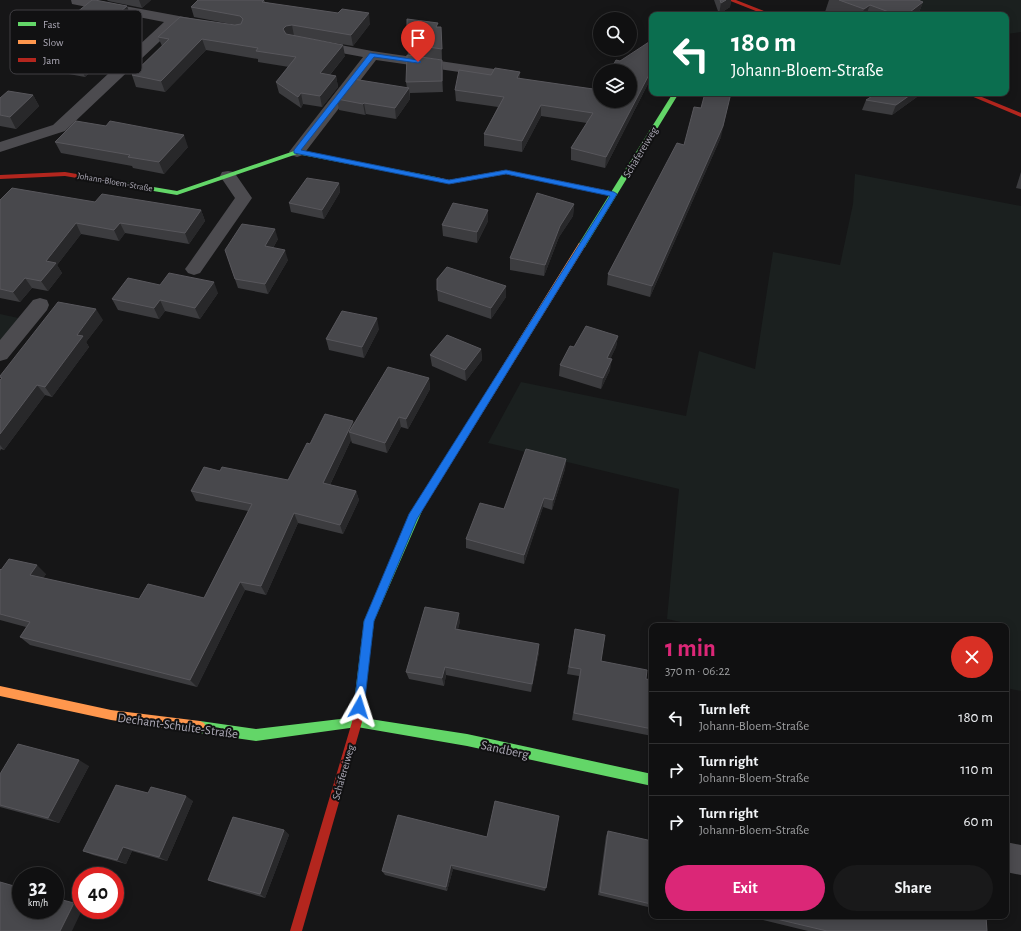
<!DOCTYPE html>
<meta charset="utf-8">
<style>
:root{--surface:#101011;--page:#19191a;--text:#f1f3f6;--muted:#9c9d9f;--line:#303031;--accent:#db2777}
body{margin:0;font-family:"Alegreya Sans",sans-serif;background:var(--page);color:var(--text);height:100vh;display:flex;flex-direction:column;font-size:15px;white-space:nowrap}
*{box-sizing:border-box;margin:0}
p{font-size:13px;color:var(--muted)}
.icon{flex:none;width:22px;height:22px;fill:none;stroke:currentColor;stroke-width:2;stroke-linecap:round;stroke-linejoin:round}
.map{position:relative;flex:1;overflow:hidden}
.panel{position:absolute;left:649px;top:623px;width:360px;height:296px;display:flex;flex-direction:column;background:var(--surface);border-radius:8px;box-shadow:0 2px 10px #0003,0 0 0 1px var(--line)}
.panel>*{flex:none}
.guide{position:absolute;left:649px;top:12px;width:360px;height:84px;border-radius:8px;box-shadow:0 2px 10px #0003,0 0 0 1px var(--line);background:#0b6e4f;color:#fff;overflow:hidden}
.tools{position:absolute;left:593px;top:12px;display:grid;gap:8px}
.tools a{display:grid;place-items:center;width:44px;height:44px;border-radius:50%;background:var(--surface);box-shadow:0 2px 10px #0003,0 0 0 1px var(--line);font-size:20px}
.speed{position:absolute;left:12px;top:867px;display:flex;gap:8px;font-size:20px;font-weight:700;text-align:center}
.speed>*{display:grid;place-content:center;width:52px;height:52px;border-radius:50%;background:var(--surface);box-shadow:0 2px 10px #0003,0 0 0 1px var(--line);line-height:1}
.speed small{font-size:10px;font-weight:400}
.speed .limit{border:6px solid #d22;background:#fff;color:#111}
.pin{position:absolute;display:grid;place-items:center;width:34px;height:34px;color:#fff;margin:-41px -17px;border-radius:50% 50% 50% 0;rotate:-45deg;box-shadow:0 0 4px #0007}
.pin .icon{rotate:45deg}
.me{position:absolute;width:44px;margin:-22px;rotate:6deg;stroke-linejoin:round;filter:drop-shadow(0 0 3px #0008)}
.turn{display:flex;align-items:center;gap:14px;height:84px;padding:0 16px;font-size:18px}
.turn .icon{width:52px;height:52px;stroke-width:2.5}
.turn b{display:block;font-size:28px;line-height:34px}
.round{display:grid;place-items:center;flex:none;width:42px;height:42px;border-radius:21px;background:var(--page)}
.summary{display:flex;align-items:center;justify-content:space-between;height:68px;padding:0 16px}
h1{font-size:24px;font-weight:700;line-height:30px;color:var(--accent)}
.button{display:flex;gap:8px;margin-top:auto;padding:8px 16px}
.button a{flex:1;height:46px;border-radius:24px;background:var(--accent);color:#fff;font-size:16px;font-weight:700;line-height:46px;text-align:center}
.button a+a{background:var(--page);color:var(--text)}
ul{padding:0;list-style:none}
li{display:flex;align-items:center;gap:12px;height:52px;padding:0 16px;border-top:1px solid var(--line)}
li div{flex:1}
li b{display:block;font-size:15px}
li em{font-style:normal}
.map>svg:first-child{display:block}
.green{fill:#1b201f}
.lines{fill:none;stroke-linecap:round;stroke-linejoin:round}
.street{fill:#4c4b4f;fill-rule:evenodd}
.fast{fill:#63d668;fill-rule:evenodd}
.slow{fill:#ff974d;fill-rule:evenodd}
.jam{fill:#b3261e;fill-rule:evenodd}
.wall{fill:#3c3c3f}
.shaded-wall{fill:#28282a}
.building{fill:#48484c;stroke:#58575c}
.route{fill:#1a73e8;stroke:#114b97}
.labels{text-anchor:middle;stroke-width:4;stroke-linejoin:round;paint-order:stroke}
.far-street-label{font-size:9px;fill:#aca9b6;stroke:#111112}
.street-label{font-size:11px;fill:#aca9b6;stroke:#111112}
.near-street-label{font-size:13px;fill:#aca9b6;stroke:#111112}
.key{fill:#111112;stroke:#403f43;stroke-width:1}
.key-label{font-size:11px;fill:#aca9b6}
</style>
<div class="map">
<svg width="1021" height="931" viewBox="0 0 1021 931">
<rect width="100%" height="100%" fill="#161617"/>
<path class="green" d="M907 0H1021V32L1006 34V15H920Z
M855 174 1021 206V691L1006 688V626H699L667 619 679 489 488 443 521 382 686 416 699 351 755 369 773 252 840 265 853 204Z
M0 314 23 319 0 347Z"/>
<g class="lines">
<path class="street" d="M71 0H92L206 21 211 22 213 25 211 28 206 29 177 25 65 131 0 152V142L53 125 164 22 77 5 72 4Z
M314 40 372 51 494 69 499 70 501 73 499 76 494 77 376 60 303 155 297 157 291 155 289 152 363 57 309 47 307 44 309 41Z
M228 171 234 172 252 198 200 273 194 275 188 273 185 269 188 265 235 198 220 176 222 172Z
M40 298 47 300 49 305 47 310 7 359 0 361V340L33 300Z
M1006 842 1021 845V875L1006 872Z"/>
<path class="fast" d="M673 93H679L585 247H579L578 245Z
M297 150 436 177 439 179 436 181 297 154 177 195 124 186 121 184 124 182 177 191Z
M417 507 420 508 422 511 374 621 365 695 364 699 360 700 356 699 355 695 364 621 412 511 414 508Z
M357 717 467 734 652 774V786L467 746 357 727 256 741 200 733 196 731 194 727 196 723 200 721 256 729Z"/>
<path class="slow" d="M506 170 614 192 617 194 614 196 506 174 449 184 433 179 436 177 449 180Z
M579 243H582L586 245 420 514 417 515 414 514 412 511 414 508Z
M0 686 111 710 200 721 204 723 206 727 204 731 200 733 111 720 0 696Z"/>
<path class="jam" d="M728 0H736L774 15H766Z
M964 93H972L1021 113V117Z
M65 172 124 182 127 184 124 186 65 176 0 179V175Z
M360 690 364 691 365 695 362 722 302 931H290L352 722 355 695 356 691Z"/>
</g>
<path class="wall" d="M107 0H151L142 8 108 1Z
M198 0H264L265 2 370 24 353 46 293 36 345 56 330 75 336 76 338 87 322 107 303 104 301 108 279 93 276 82 289 67 258 62V59L206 50 165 92 136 87 132 75 162 46 158 37 236 25 194 17 191 7Z
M714 0H731L730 7 719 14Z
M829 0H918L923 2 918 15H831V14L825 12Z
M71 17H131L111 34 75 28Z
M441 27 442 60 408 55 407 44Z
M106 58 85 77 58 72 53 61Z
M442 60 443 92 410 93V99L396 119 366 114 365 115 339 110 337 99 407 88 406 82Z
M630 71 652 75 651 78 605 168 571 160V148L587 123 541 116 522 152 484 146V134L498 107 456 101 455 90 520 79 600 90Z
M877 93H921V94L892 115 862 110 866 100Z
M33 95 39 106 16 129 0 126V98Z
M721 137 650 297 607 285 608 274Z
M55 142 188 147 164 174 133 168 132 166 61 153Z
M1021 172V189L1016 188Z
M339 183 340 192 324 219 291 212 289 203Z
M0 200 95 202 201 210 205 221 189 244 125 233 119 241 81 234 57 265 62 273 48 291 32 288 20 302 0 298Z
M574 204 573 216 559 237 544 276 510 270V258Z
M488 221 477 243 443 236 442 225Z
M278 239 273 248 288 260 268 294 238 288 225 250Z
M160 285 218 293 200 319 165 311 159 319 118 310 112 299Z
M506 286V297L491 319 438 301 437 290Z
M103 320 86 342 89 347 52 397 45 395 4 450 1 449 0 451V380L1 379 0 376Z
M379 329 364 358 329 350 326 339Z
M618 336 616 347 610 359V370L601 389 559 376 560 365 574 347Z
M481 349 482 360 466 381 432 366 430 355Z
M429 378 430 389 408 429 401 427 387 453 352 443 351 440 330 485 356 491 359 500 343 534 298 523 266 595 245 590 197 687 30 645 20 637 26 627 0 620V569L46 574 43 578 139 599 204 598 248 511 196 501 191 491 220 471 288 480 310 444 354 424Z
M566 459 565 469 552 510 543 507 524 564 466 548V539L504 509Z
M460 621 458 629 539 652 531 692 446 675 444 686 409 679 406 672Z
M575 629 601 661 646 679 652 680V736L572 720 579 676 567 674Z
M89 766 59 823 0 807V774Z
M148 793 193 801 167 861 132 851 126 864 93 855 83 851Z
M559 816 545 891 453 869 447 891 385 875 382 871 487 837Z
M284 830 289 835 265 898 215 883 208 880Z
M608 831 651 904 648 907 598 895 606 836Z
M746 916H986L987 931H808Z"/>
<path class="shaded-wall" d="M139 0H151L142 8Z
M726 0H731L730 7 719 14 721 3Z
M923 2 918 15H906Z
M870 5 866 15H862L864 9Z
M127 6 131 17 111 34 107 23Z
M369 13 370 24 353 46 351 35Z
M292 25 294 36 289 37 286 40 283 29 286 26Z
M202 39 206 50 165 92 161 81Z
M343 45 345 56 322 84 320 73Z
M102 47 106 58 85 77 80 66Z
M442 60 443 71V92L442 81Z
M652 65 651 78 605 168 606 157 651 66Z
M520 72V83L517 78Z
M336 76 338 87 322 107 320 96Z
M409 88 410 99 396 119 395 108Z
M301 93 303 104 301 108 298 97Z
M731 93 721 137 650 297 652 286Z
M913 93H921V94L892 115 896 105Z
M33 95 39 106 16 129 10 117Z
M364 103 366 114 365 115 363 104Z
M541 105V116L522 152V141Z
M184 135 188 147 164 174 159 162Z
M339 183 340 192 324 219 322 210Z
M574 204 573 216 559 237 544 276 545 265 560 226Z
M201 210 205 221 189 244 185 233Z
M488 210V221L477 243V232Z
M76 223 81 234 57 265 62 273 48 291 41 281 46 261Z
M120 223 125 233 119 241 114 230Z
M275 229 278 239 268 256 265 246Z
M285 250 288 260 268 294 265 284Z
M25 278 32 288 20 302 13 292Z
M214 282 218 293 200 319 195 308Z
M506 286V297L491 319V308Z
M160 300 165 311 159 319 154 308Z
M96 309 103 320 86 342 89 347 52 397 45 387 77 335Z
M377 318 379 329 364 358 362 347Z
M618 336 616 347 606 368 607 358Z
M481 349 482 360 466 381 465 370Z
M612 359 610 370 601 389 603 378Z
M429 378 430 389 408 429 406 419Z
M37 385 45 395 4 450 0 445V434Z
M399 417 401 427 387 453 385 443Z
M353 421 356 431 349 432 351 440 326 493 323 483Z
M566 459 565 469 552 510 553 500Z
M356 491 359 500 343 534 340 525Z
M544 498 543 507 524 564V555Z
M294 513 298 523 266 595 261 586Z
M37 565 46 574 39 584 30 575Z
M240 582 245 590 197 687 190 680Z
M459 613 460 621 456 637 455 629Z
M539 644V652L531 692 532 684Z
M445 667 446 675 444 686 442 678Z
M79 760 89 766 59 823 48 818Z
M186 796 193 801 167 861 159 857Z
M284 830 289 835 265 898 260 894Z
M123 847 132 851 126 864 117 860Z
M451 865 453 869 447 891 446 887Z
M74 903 81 906V910H82L72 931H60Z"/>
<path class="building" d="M92 0H95L127 6 107 23 71 17Z
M198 0H264L262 2 338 13 342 9 369 13 351 35 292 25 286 26 283 29 286 34 343 45 320 73 336 76 320 96 301 93 298 97 276 82 296 57 256 51 258 48 202 39 161 81 132 75 169 39 158 37 180 17 235 25 241 24 243 19 240 16 191 7Z
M720 0H726L721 3Z
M839 0H918L923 2 906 15H897L870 5 864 9Z
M407 19 438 23 436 27H441L442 49 407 44Z
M652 40V65L651 66H652V69L606 157 571 148 593 113 541 105 522 141 484 134 504 97 455 90 459 70 491 75 495 68 520 72 517 78 600 90V101H630V71H610L616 60 620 61Z
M407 55 442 60V81L406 82Z
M353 79 409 88 395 108 364 103 363 104 337 99Z
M8 91 33 95 10 117 0 115V98Z
M705 93H731L723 126 652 286 608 274 677 143 684 145 694 107 701 108Z
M877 93H913L896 105 866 100Z
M76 121 106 126 110 121 184 135 159 162 128 157 130 155 55 142Z
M307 178 339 183 322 210 289 203Z
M12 188 95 202 102 194 201 210 185 233 120 223 114 230 76 223 46 261 56 263 41 281 25 278 13 292 0 289V200Z
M537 193 574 204 560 226 545 265 510 258Z
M453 203 488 210 477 232 442 225Z
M242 224 275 229 265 246 285 250 265 284 235 279 225 250Z
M447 267 506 286 491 308 437 290V279Z
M169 273 214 282 195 308 160 300 154 308 112 299 128 278 160 285Z
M58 302 96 309 77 335 83 336 45 387 37 385 0 434V380L2 378 0 377V376Z
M342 311 377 318 362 347 326 339Z
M586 326 618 336 607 358 612 359 603 378 560 365 570 346 574 347Z
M447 335 481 349 465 370 430 355Z
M388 367 429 378 406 419 399 417 385 443 349 432Z
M325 414 353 421 323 483 356 491 340 525 294 513 261 586 240 582 190 680 20 637 30 622 0 614V569L1 570 9 559 37 565 30 575 139 599 148 584 204 598 252 504 191 491 204 467 220 471 222 467 288 480 307 443 310 444Z
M526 449 566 459 553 500 544 498 524 555 466 539 480 503 504 509Z
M425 607 459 613 455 629 539 644 532 684 445 667 442 678 406 672Z
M575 629 605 635 601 661 647 670 646 679 652 680V729L574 713 581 669 569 667Z
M18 744 79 760 48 818 0 805V774Z
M116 785 148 793 151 787 186 796 159 857 123 847 117 860 83 851Z
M495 801 559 816 546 888 451 865 446 887 382 871 398 815 487 837Z
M233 817 284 830 260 894 208 880Z
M608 831 652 841 651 904 600 892Z
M0 882 21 888V910H55V898L74 903 60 931H0Z
M764 916H986L987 931H827Z"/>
<path class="route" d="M370 53 418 60 421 62 418 63 374 57 301 150 449 180 506 170 614 192 617 194 417 519 374 621 364 707 363 711 359 713 355 711 354 707 364 621 409 514 610 196 506 174 449 184 294 153V150Z"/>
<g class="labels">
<g class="far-street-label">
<text transform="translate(115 182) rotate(10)" y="3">Johann-Bloem-Straße</text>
</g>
<g class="street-label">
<text transform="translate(640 152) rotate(-59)" y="4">Schäfereiweg</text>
<text transform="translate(343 772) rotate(-74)" y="4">Schäfereiweg</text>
</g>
<g class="near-street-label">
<text transform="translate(178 725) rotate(8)" y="5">Dechant-Schulte-Straße</text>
<text transform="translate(505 749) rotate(12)" y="5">Sandberg</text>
</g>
</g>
<rect x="10" y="10" width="132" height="64" rx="6" class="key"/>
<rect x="18" y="22" width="18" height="4" fill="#63d668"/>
<rect x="18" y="40" width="18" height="4" fill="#ff974d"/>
<rect x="18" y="58" width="18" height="4" fill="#b3261e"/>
<g class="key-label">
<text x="43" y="28">Fast</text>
<text x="43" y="46">Slow</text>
<text x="43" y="64">Jam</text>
</g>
</svg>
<div class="tools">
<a><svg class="icon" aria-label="search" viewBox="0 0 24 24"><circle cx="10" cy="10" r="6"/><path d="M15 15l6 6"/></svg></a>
<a><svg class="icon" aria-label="layers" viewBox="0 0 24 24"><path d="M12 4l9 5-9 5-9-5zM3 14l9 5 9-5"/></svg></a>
</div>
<div class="speed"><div>32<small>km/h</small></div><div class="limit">40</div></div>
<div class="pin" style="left:418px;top:62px;background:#d93025"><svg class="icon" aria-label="arrive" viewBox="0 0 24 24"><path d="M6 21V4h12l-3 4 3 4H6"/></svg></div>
<svg class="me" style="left:359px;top:707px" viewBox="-20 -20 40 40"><path d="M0-17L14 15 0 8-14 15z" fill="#1a73e8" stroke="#fff" stroke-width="4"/></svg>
<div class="guide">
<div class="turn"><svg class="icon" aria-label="left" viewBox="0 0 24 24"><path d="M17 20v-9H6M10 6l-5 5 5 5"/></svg><div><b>180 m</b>Johann-Bloem-Straße</div></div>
</div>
<section class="panel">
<div class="summary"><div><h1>1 min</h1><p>370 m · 06:22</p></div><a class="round" style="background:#d93025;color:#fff"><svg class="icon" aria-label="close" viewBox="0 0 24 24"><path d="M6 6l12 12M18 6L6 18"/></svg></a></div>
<ul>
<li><svg class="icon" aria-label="left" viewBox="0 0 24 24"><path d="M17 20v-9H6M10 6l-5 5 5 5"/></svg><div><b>Turn left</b><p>Johann-Bloem-Straße</p></div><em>180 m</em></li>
<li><svg class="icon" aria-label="right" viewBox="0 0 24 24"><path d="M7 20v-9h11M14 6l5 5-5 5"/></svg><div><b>Turn right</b><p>Johann-Bloem-Straße</p></div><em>110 m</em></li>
<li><svg class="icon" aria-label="right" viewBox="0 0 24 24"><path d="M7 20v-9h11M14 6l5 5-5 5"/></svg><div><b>Turn right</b><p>Johann-Bloem-Straße</p></div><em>60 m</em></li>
</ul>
<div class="button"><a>Exit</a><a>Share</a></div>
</section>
</div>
